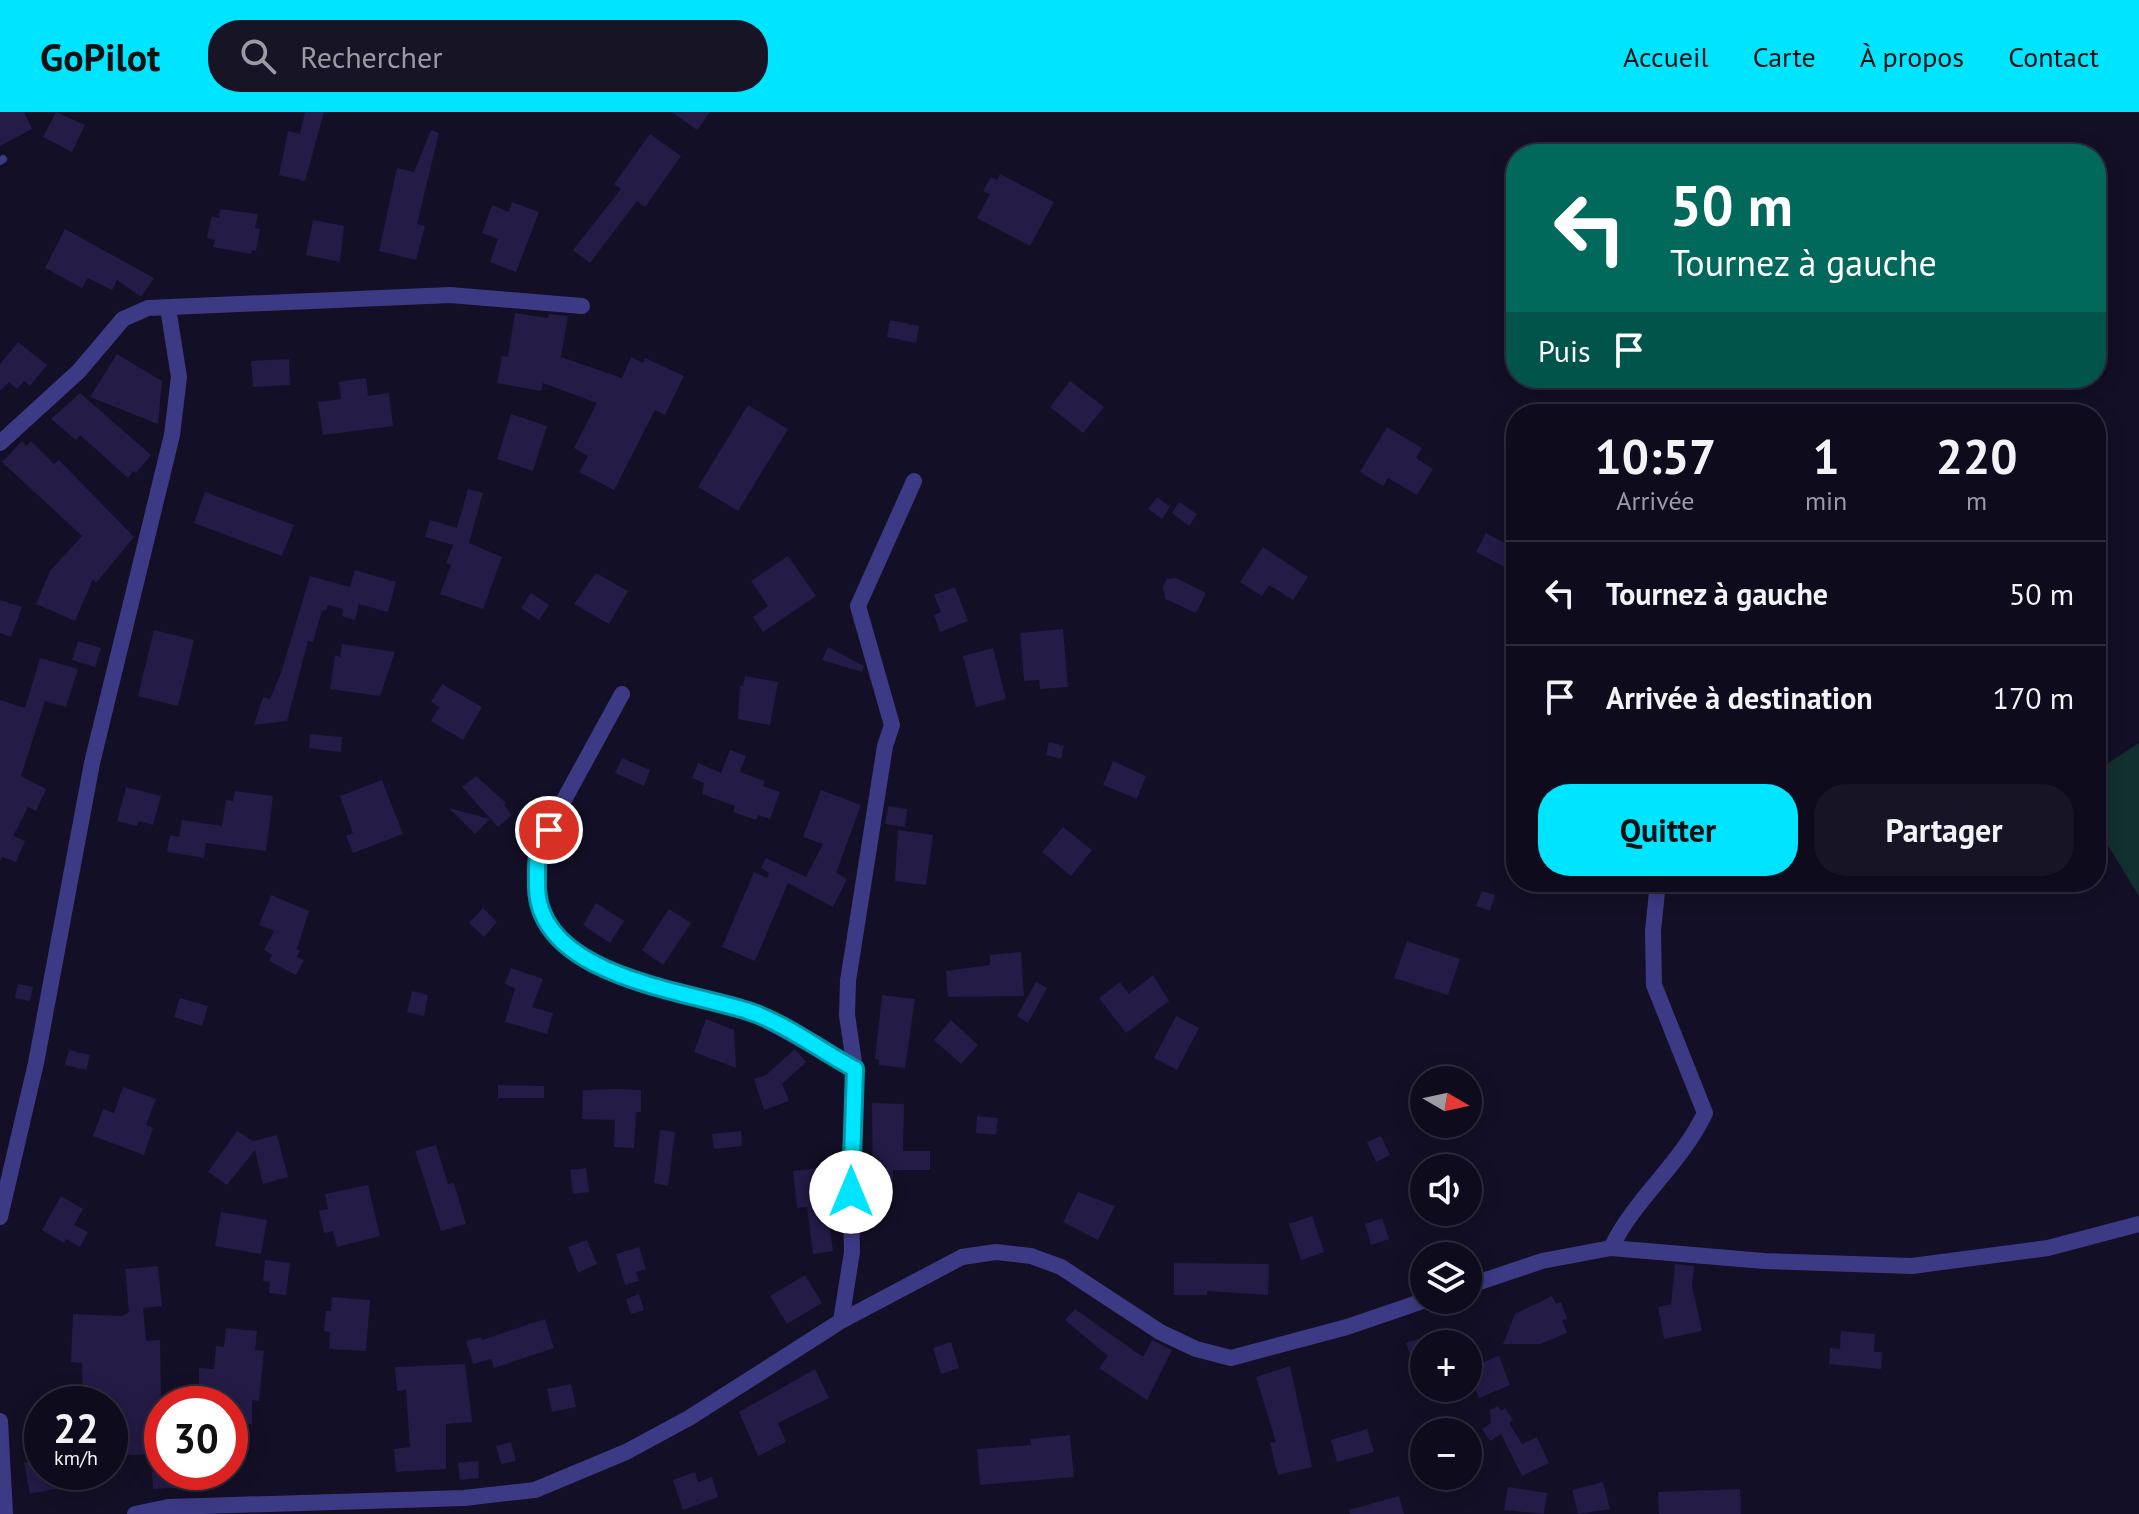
<!DOCTYPE html>
<html lang="fr">
<meta charset="utf-8">
<style>
:root{--surface:#0e0b1c;--page:#171425;--text:#f1f3f6;--muted:#9b9ba3;--line:#2e2b3b;--accent:#00e5ff}
body{margin:0;font-family:"PT Sans",sans-serif;background:var(--page);color:var(--text);height:100vh;display:flex;flex-direction:column;font-size:30px;white-space:nowrap}
*{box-sizing:border-box;margin:0}
p{font-size:26px;color:var(--muted)}
.icon{flex:none;width:44px;height:44px;fill:none;stroke:currentColor;stroke-width:2;stroke-linecap:round;stroke-linejoin:round}
.map{position:relative;flex:1;overflow:hidden}
.side{position:absolute;left:1506px;top:292px;width:600px;height:488px;display:flex;flex-direction:column;background:var(--surface);border-radius:32px;box-shadow:0 4px 20px #0003,0 0 0 2px var(--line)}
.side>*{flex:none}
.banner{position:absolute;left:1506px;top:32px;width:600px;height:244px;border-radius:32px;box-shadow:0 4px 20px #0003,0 0 0 2px var(--line);background:#00695c;color:#fff;overflow:hidden}
.needle{width:52px;rotate:99deg}
.buttons{position:absolute;left:1410px;top:954px;display:grid;gap:16px}
.buttons a{display:grid;place-items:center;width:72px;height:72px;border-radius:50%;background:var(--surface);box-shadow:0 4px 20px #0003,0 0 0 2px var(--line);font-size:40px}
.speed{position:absolute;left:24px;top:1274px;display:flex;gap:16px;font-size:40px;font-weight:700;text-align:center}
.speed>*{display:grid;place-content:center;width:104px;height:104px;border-radius:50%;background:var(--surface);box-shadow:0 4px 20px #0003,0 0 0 2px var(--line);line-height:1}
.speed small{font-size:20px;font-weight:400}
.speed .limit{border:12px solid #d22;background:#fff;color:#111}
.pin{position:absolute;display:grid;place-items:center;width:68px;height:68px;color:#fff;margin:-34px;border:4px solid #fff;border-radius:50%;box-shadow:0 2px 8px #0007}
.me{position:absolute;width:88px;margin:-44px;rotate:0deg;stroke-linejoin:round;filter:drop-shadow(0 0 6px #0008)}
.turn{display:flex;align-items:center;gap:28px;height:168px;padding:0 32px;font-size:36px}
.turn .icon{width:104px;height:104px;stroke-width:2.5}
.turn b{display:block;font-size:56px;line-height:68px}
.then{display:flex;align-items:center;height:76px;padding:0 32px;background:#0003;gap:16px;font-size:30px}
.eta{display:flex;justify-content:space-evenly;align-items:center;height:136px;text-align:center}
.eta b{font-size:48px;font-weight:600;line-height:56px}
.primary-button{display:flex;gap:16px;margin-top:auto;padding:16px 32px}
.primary-button a{flex:1;height:92px;border-radius:32px;background:var(--accent);color:#111;font-size:32px;font-weight:600;line-height:92px;text-align:center}
.primary-button a+a{background:var(--page);color:var(--text)}
ul{padding:0;list-style:none}
li{display:flex;align-items:center;gap:24px;height:104px;padding:0 32px;border-top:2px solid var(--line)}
li div{flex:1}
li b{display:block;font-size:30px}
li em{font-style:normal}
header{display:flex;align-items:center;gap:48px;box-sizing:border-box;height:112px;padding:0 40px;background:var(--accent);color:#111}
header strong{font-size:38px}
nav{display:flex;gap:44px;margin-inline-start:auto;font-size:28px}
.search{width:560px;height:72px;background:var(--page);display:flex;align-items:center;gap:20px;box-sizing:border-box;padding:0 28px;border-radius:32px;color:var(--muted);font-size:30px}
.map>svg:first-child{display:block}
.green{fill:#12302f}
.building{fill:#241b47}
.lines{fill:none;stroke-linecap:round;stroke-linejoin:round}
.service{stroke:#3d3a85;stroke-width:8}
.minor{stroke:#3d3a85;stroke-width:16}
.route-casing{stroke:#0095a6;stroke-width:20}
.route{stroke:#00e5ff;stroke-width:14}
</style>
<header>
<strong>GoPilot</strong>
<div class="search"><svg class="icon" aria-label="search" viewBox="0 0 24 24"><circle cx="10" cy="10" r="6"/><path d="M15 15l6 6"/></svg>Rechercher</div>
<nav><a>Accueil</a><a>Carte</a><a>À propos</a><a>Contact</a></nav>
</header>
<div class="map">
<svg width="2139" height="1402" viewBox="0 0 2139 1402">
<rect width="100%" height="100%" fill="#130f26"/>
<path class="green" d="M2139 631V784L2096 714V659Z"/>
<path class="building" d="M0 0H24L32 17 0 34Z
M56 0 85 13 72 40 43 25Z
M305 0H324L305 69 279 63 288 19 300 22Z
M672 0H710L697 18Z
M431 18 439 21 417 112 425 114 416 148 379 139 397 56 414 60Z
M650 22 681 44 645 95 637 89 590 151 573 138 621 77 614 72Z
M1000 62 1054 90 1030 134 977 106 990 82 983 79 991 65 997 68Z
M512 90 539 100 516 160 490 150 498 127 482 121 492 93 509 100Z
M220 97 258 102 255 116 260 117 256 139 252 138 251 142 213 135 215 128 207 126 212 104 219 106Z
M313 108 344 114 340 150 306 143Z
M65 117 154 166 141 185 117 168 112 178 88 166 82 176 45 156Z
M515 201 548 206 549 202 568 204 561 245 622 266 631 245 643 251 645 246 684 264 665 303 655 298 614 378 579 360 588 344 574 336 597 291 543 271 541 279 497 271 502 244 508 245Z
M890 208 919 214 916 231 887 225Z
M18 230 47 253 30 274 24 269 17 277 9 270 0 279V252Z
M117 242 162 269 158 312 90 285Z
M289 247 290 273 253 275 251 249Z
M366 266 368 284 389 281 393 314 323 323 318 290 341 287 339 270Z
M1070 269 1104 295 1083 321 1050 295Z
M80 281 151 343 136 361 133 359 128 366 80 323 76 328 51 307Z
M748 293 788 317 738 399 698 375Z
M511 302 547 314 533 359 497 347Z
M1387 315 1422 336 1416 346 1433 357 1417 383 1388 366 1383 374 1360 360Z
M22 329 26 334 31 329 54 352 59 348 134 425 96 471 93 467 75 509 36 492 50 459 82 424 2 350Z
M468 377 483 381 469 431 502 445 483 497 440 482 451 453 446 451 453 433 425 425 430 408 457 416Z
M205 380 294 413 282 444 194 411Z
M1157 385 1170 395 1162 407 1148 397Z
M1179 390 1197 402 1189 414 1172 401Z
M1486 421 1516 437V461L1476 440Z
M1263 435 1308 465 1293 488 1269 473 1262 484 1240 470Z
M788 444 816 484 763 520 753 505 768 494 751 469Z
M355 458 396 470 388 500 359 492 355 508 342 504 343 497 328 493 326 499 322 498 313 530 308 529 287 609 254 613 263 585 270 587 281 561 310 464 350 475Z
M596 461 628 479 609 512 574 492Z
M1176 466 1206 481 1196 501 1165 487 1163 474 1167 467Z
M955 475 968 509 940 520 934 503 941 500 934 483Z
M531 481 549 493 539 508 521 496Z
M0 488 22 495 11 525 0 521Z
M1063 517 1068 575 1040 577 1039 568 1024 569 1020 521Z
M154 518 194 528 178 594 138 584Z
M78 529 101 536 95 555 72 548Z
M342 532 395 540 380 584 330 577 335 543 340 545Z
M828 535 864 554 862 560 822 548Z
M993 536 1006 587 976 595 963 544Z
M40 546 78 557 66 595 45 589 21 664 46 677 36 699 28 695 13 724 25 729 16 750 2 745 0 749V588L25 596Z
M745 564 778 570 770 613 738 607 740 574H743Z
M442 572 482 595 463 628 431 609 439 595 431 590Z
M310 622 342 625 341 640 309 636Z
M1049 630 1064 634 1061 647 1046 643Z
M730 638 746 644 740 660 765 669 763 674 780 680 770 707 758 703 756 708 733 700 735 694 702 682 704 671 692 666 698 651 721 661Z
M622 646 650 658 644 674 615 661Z
M1113 649 1146 664 1137 687 1103 673Z
M476 664 506 691 504 693 512 703 498 715 462 675Z
M382 668 403 722 353 741 346 724 353 721 340 684Z
M126 675 161 684 153 713 139 709 137 714 117 709Z
M821 678 861 693 836 761 847 767 833 795 788 771 755 849 722 835 754 760 767 766 769 761 761 756 766 746 806 765 823 732 803 725Z
M235 679 273 684 266 739 206 731 204 746 167 740 170 723 179 725 182 708 222 714 226 688 233 689Z
M888 694 907 697 905 715 885 712Z
M449 696 490 707 475 722Z
M1063 715 1092 738 1071 764 1042 740Z
M898 718 933 723 926 773 895 769Z
M1482 779 1495 783 1490 799 1476 794Z
M271 783 309 799 297 837 300 839 297 845 304 848 296 863 269 849 272 843 264 838 274 819 259 813Z
M596 791 624 809 610 831 583 813Z
M483 796 497 810 484 825 469 811Z
M669 797 691 811 663 853 642 838Z
M1407 829 1460 847 1448 883 1394 866Z
M1021 840 1024 884 948 885 946 859 990 853V843Z
M511 856 543 867 532 895 553 901 547 922 505 910 515 876 505 872Z
M1153 863 1169 889 1126 921 1099 886 1120 870 1129 882Z
M1036 870 1047 876 1028 911 1017 904Z
M18 872 33 875 30 889 15 886Z
M412 879 428 883 424 904 407 900Z
M882 883 915 887 905 956 879 953V948L875 947Z
M180 886 208 894 202 914 174 905Z
M1176 904 1199 916 1177 958 1154 946Z
M706 907 734 918 736 956 694 940Z
M951 908 978 933 961 952 934 928Z
M795 937 806 950 782 972 789 989 764 998 754 967 766 963Z
M69 938 90 943 86 958 65 953Z
M498 973 544 974V986H498Z
M123 975 156 987 146 1013 153 1016 144 1043 93 1024 103 997 114 1001Z
M617 977 641 978V1000H636L634 1036 614 1035 615 1008 582 1007 583 978Z
M872 991 904 992 903 1039H930V1058H893V1079H873Z
M977 1004 998 1006 996 1023 976 1021Z
M660 1018 675 1020 668 1074 654 1071Z
M237 1019 253 1029 277 1023 288 1065 263 1072 255 1038 227 1073 208 1060Z
M741 1019 742 1034 714 1037 712 1022Z
M1381 1024 1390 1043 1376 1050 1367 1030Z
M436 1033 448 1072 454 1071 466 1112 441 1119 415 1039Z
M586 1056 589 1080 573 1082 570 1058Z
M819 1056 823 1105 828 1104 833 1139 813 1142 807 1095 797 1096 793 1059Z
M368 1073 380 1124 337 1135 333 1119 324 1121 319 1099 328 1097 325 1082Z
M1078 1080 1115 1094 1098 1128 1063 1110Z
M61 1084 83 1097 74 1113 88 1120 80 1135 66 1127 64 1131 42 1118Z
M221 1100 267 1108 261 1142 215 1134Z
M1312 1104 1324 1140 1301 1148 1289 1112Z
M1382 1106 1389 1127 1371 1133 1365 1112Z
M587 1128 597 1152 578 1161 568 1135Z
M639 1135 646 1157 636 1160 639 1169 625 1173 616 1142Z
M265 1148 290 1151 286 1183 269 1181 270 1170 263 1169Z
M1174 1151 1269 1152 1268 1183 1207 1179V1183H1174Z
M1675 1152 1694 1154 1692 1174 1702 1219 1664 1227 1658 1195 1671 1192Z
M158 1154 162 1194 143 1196 146 1229 160 1228 162 1342 127 1343 126 1304H110V1292H83L82 1251 71 1250 73 1202 122 1204 129 1200 125 1157Z
M805 1163 822 1191 787 1212 770 1184Z
M639 1182 644 1198 631 1202 626 1187Z
M1552 1184 1556 1192 1561 1190 1567 1207 1562 1208 1567 1221 1540 1232H1503L1515 1202Z
M332 1185 370 1188 366 1239 329 1237 330 1220 324 1219 326 1199H331Z
M1075 1197 1143 1245 1152 1228 1172 1238 1147 1288 1099 1256 1108 1244 1065 1208Z
M545 1207 554 1236 494 1256 491 1247 473 1252 466 1229 481 1225 482 1228Z
M226 1216 257 1219 255 1238 264 1239 259 1289 252 1288V1312H230V1292H199V1256L214 1257 216 1234 224 1235Z
M1841 1219 1875 1222 1874 1240H1882L1881 1257 1829 1252 1830 1236 1840 1237Z
M1424 1225V1275L1422 1276 1406 1231Z
M951 1230 959 1256 941 1262 933 1236Z
M1499 1244 1510 1273 1479 1286 1468 1256Z
M465 1252 472 1310 446 1312V1357L396 1360 394 1337 410 1335 406 1278 397 1279 395 1255Z
M1290 1254 1312 1355 1278 1363 1270 1331 1276 1330 1256 1265Z
M815 1257 829 1286 778 1311 786 1330 758 1344 739 1300Z
M571 1272 576 1295 552 1300 547 1277Z
M1498 1294 1501 1299 1505 1296 1513 1308 1509 1311 1522 1332 1537 1325 1549 1351 1522 1364 1501 1322 1490 1329 1482 1317 1491 1311 1490 1298Z
M1367 1317 1374 1340 1337 1350 1331 1328Z
M1070 1323 1074 1365 980 1373 977 1337 1031 1333 1030 1327Z
M511 1330 516 1349 501 1352 496 1334Z
M42 1347V1360H62L65 1375 30 1382 24 1351Z
M478 1349 479 1366 460 1368 458 1351Z
M152 1360H192L193 1375 153 1377Z
M695 1360 698 1370 712 1365 718 1385 683 1398 673 1368Z
M1603 1370 1610 1397 1578 1402 1572 1378Z
M1508 1375 1547 1381 1544 1402 1504 1398Z
M1740 1377 1741 1402H1659L1658 1380Z
M1399 1384 1404 1402H1350L1349 1398Z"/>
<g class="lines">
<path class="service" d="M0 49 3 47"/>
<path class="minor" d="M0 331 79 259 123 207 148 196 450 183 582 194
M622 582 536 739 538 793 560 828 611 861 751 900 855 957
M0 1105 36 951 92 651 172 323 179 265 168 196
M1611 1136C1635 1086 1681 1052 1705 1001L1654 873 1653 819 1658 770
M1468 1174 1542 1149 1611 1136 1764 1149 1912 1154 2048 1136 2139 1112
M841 1209 852 1140 850 1050 855 957 847 903 848 869 885 634 892 613 858 494 914 369
M0 1309 5 1402
M135 1402 168 1395 464 1386 535 1378 626 1340 689 1306 841 1209 962 1145 996 1140 1031 1144 1061 1155 1160 1220 1196 1237 1231 1246 1347 1215 1426 1188"/>
</g>
<g class="lines">
<defs>
<path id="route" d="M549 718C535 741 537 749 537 776 540 864 683 878 748 899 785 911 821 939 855 957L851 1080"/>
</defs>
<use href="#route" class="route-casing"/>
<use href="#route" class="route"/>
</g>
</svg>
<div class="buttons">
<a><svg class="needle" viewBox="-14 -14 28 28"><path d="M0-13l5 13h-10z" fill="#e53935"/><path d="M0 13l5-13h-10z" fill="#9b9ba3"/></svg></a>
<a><svg class="icon" aria-label="sound" viewBox="0 0 24 24"><path d="M4 9h4l5-4v14l-5-4H4zM17 9q2 3 0 6"/></svg></a>
<a><svg class="icon" aria-label="layers" viewBox="0 0 24 24"><path d="M12 4l9 5-9 5-9-5zM3 14l9 5 9-5"/></svg></a>
<a>+</a>
<a>−</a>
</div>
<div class="speed"><div>22<small>km/h</small></div><div class="limit">30</div></div>
<div class="pin" style="left:549px;top:718px;background:#d93025"><svg class="icon" aria-label="arrive" viewBox="0 0 24 24"><path d="M6 21V4h12l-3 4 3 4H6"/></svg></div>
<svg class="me" style="left:851px;top:1080px" viewBox="-20 -20 40 40"><circle r="19" fill="#fff"/><path d="M0-13L10 11 0 6-10 11z" fill="#00e5ff"/></svg>
<div class="banner">
<div class="turn"><svg class="icon" aria-label="left" viewBox="0 0 24 24"><path d="M17 20v-9H6M10 6l-5 5 5 5"/></svg><div><b>50 m</b>Tournez à gauche</div></div>
<div class="then">Puis<svg class="icon" aria-label="arrive" viewBox="0 0 24 24"><path d="M6 21V4h12l-3 4 3 4H6"/></svg></div>
</div>
<section class="side">
<div class="eta">
<div><b>10:57</b><p>Arrivée</p></div>
<div><b>1</b><p>min</p></div>
<div><b>220</b><p>m</p></div>
</div>
<ul>
<li><svg class="icon" aria-label="left" viewBox="0 0 24 24"><path d="M17 20v-9H6M10 6l-5 5 5 5"/></svg><div><b>Tournez à gauche</b></div><em>50 m</em></li>
<li><svg class="icon" aria-label="arrive" viewBox="0 0 24 24"><path d="M6 21V4h12l-3 4 3 4H6"/></svg><div><b>Arrivée à destination</b></div><em>170 m</em></li>
</ul>
<div class="primary-button"><a>Quitter</a><a>Partager</a></div>
</section>
</div>
